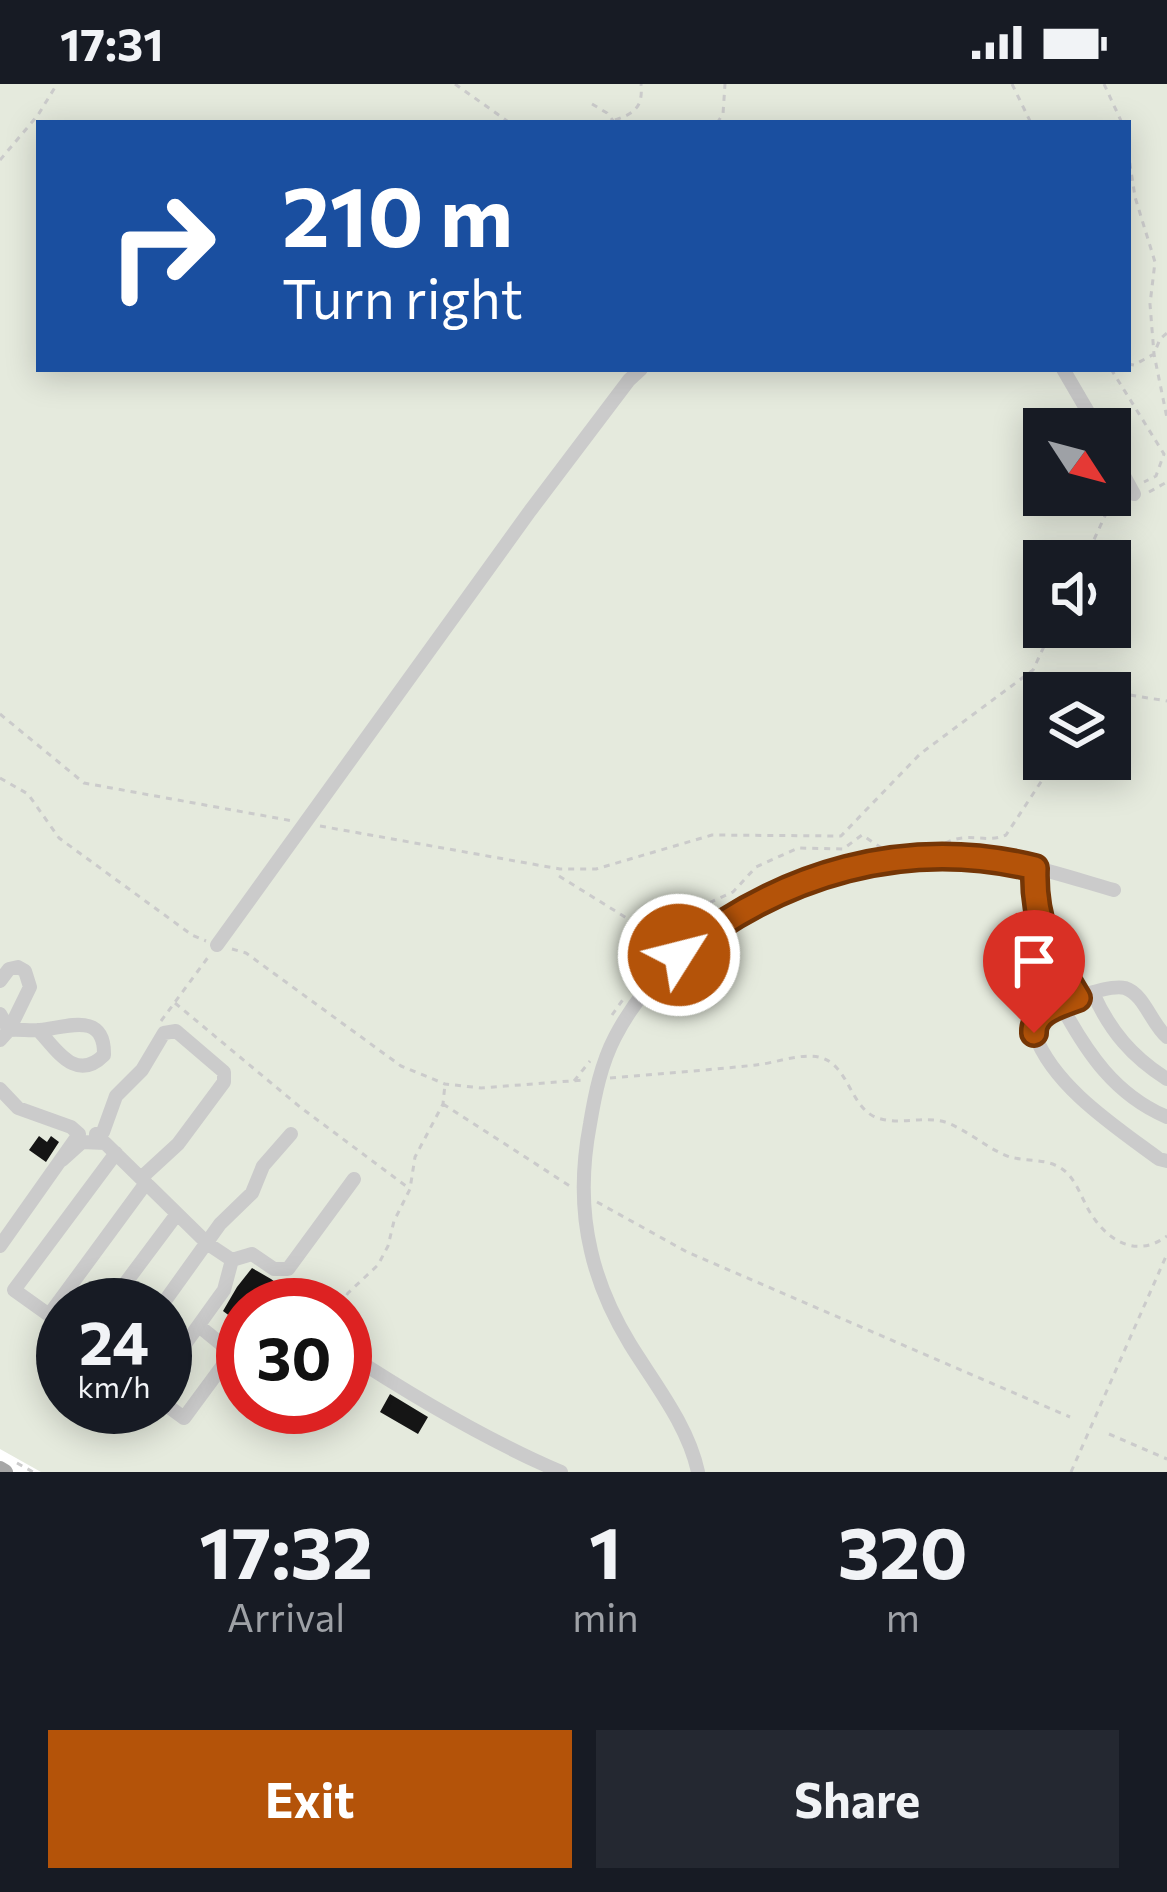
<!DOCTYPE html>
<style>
:root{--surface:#171b24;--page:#242831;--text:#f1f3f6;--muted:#9ea1a6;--accent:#b45309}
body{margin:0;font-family:Commissioner,sans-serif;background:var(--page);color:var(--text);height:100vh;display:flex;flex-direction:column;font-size:45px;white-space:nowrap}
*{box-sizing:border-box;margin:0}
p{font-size:39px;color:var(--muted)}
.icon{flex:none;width:66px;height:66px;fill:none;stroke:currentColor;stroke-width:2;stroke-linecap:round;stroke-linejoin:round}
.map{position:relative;height:1388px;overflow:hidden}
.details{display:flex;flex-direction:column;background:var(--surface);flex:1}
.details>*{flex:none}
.banner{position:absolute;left:36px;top:36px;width:1095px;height:252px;border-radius:0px;box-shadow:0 6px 30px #0003;background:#1a4fa0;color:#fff;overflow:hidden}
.needle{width:78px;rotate:126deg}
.controls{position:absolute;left:1023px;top:324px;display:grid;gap:24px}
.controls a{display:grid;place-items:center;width:108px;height:108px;border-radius:0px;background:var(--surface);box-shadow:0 6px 30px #0003;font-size:60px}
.speed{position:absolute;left:36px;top:1194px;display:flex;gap:24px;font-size:60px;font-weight:700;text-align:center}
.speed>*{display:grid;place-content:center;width:156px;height:156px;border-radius:50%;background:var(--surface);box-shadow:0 6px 30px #0003;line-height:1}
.speed small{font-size:30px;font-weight:400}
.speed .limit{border:18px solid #d22;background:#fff;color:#111}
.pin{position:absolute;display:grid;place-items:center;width:102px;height:102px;color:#fff;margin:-123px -51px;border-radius:50% 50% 50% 0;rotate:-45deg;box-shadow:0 0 12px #0007}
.pin .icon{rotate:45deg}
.me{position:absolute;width:132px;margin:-66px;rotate:54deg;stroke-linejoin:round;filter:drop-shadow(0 0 9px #0008)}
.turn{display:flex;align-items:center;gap:42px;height:252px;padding:0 48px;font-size:54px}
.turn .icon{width:156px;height:156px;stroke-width:2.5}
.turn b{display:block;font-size:84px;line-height:102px}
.eta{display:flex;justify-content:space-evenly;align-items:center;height:204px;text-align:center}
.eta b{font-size:72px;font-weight:700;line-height:84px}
.cta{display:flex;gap:24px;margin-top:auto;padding:24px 48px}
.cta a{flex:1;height:138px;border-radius:0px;background:var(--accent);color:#fff;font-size:48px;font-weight:700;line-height:138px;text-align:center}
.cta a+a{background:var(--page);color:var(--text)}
.status{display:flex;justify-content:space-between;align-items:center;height:84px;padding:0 60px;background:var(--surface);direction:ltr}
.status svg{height:33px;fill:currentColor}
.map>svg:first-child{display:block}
.green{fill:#e5eadd;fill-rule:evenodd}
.building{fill:#151515}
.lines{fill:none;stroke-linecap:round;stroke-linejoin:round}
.path{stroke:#cbcbcb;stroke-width:3;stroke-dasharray:6 6;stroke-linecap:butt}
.minor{stroke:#cbcbcb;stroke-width:14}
.major{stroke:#a6a6a6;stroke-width:16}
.route-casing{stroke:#753606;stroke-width:30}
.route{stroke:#b45309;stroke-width:21}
</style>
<div class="status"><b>17:31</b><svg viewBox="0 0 49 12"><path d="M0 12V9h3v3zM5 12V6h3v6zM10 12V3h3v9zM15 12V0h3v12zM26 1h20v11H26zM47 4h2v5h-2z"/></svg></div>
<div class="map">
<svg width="1167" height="1388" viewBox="0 0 1167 1388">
<rect width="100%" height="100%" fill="#fff"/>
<path class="green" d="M0 0H1167V1388H41L0 1365ZM39 39H1128V285H39ZM1044 345H1110V411H1044ZM1044 477H1110V543H1044ZM1044 609H1110V675H1044ZM63 1221H165V1323H63ZM243 1221H345V1323H243Z"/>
<path class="building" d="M39 1052 47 1058 51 1052 59 1058 46 1078 29 1066Z
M252 1184 271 1195 306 1221H243V1242L223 1227 237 1203Z
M390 1310 428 1333 418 1350 380 1328Z"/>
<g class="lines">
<path class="path" d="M455 0 510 39
M1012 0 1031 39
M1104 0 1122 39
M592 20 607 29 615 39
M615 36C636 29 643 22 641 0
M717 39 723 30 725 0
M1128 67 1135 113 1155 178 1150 220 1154 270 1167 334
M0 76 38 31 57 0
M1128 280 1134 281 1154 270 1160 255 1167 249
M1111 285 1164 370 1156 392 1144 398
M1149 408 1167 398
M1084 477 1111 419 1121 412
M1110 624 1130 611 1167 617
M0 630 84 699 293 737
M0 694 28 710 59 754 192 851 206 857
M320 742 560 785H596L712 751 841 752 920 670 1033 586 1053 543
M945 759C970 747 985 760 1006 751L1056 675
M559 792 670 861
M697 839 709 819 733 808 756 783 798 764 843 765 862 751 883 765
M232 865 246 869 401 982 445 1000 481 1004 583 996
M175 919 300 1023 410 1105
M612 931 624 914
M161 937 209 872
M610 994C659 990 708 986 756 981 775 979 801 969 819 973 848 980 849 1019 873 1032 895 1043 923 1031 945 1038 968 1046 987 1065 1010 1073 1024 1077 1041 1075 1055 1081 1073 1088 1079 1108 1087 1123 1104 1155 1135 1176 1167 1152
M574 997 590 977
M443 1020 573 1104
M597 1118 687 1168 1070 1333
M340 1221 348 1209 378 1181 388 1162 394 1137 410 1105 415 1073 443 1020 445 1000
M1109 1350 1167 1375
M17 1379 33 1388
M1071 1388 1167 1170"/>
<path class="minor" d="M1063 285 1098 345
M1110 366 1134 410
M1035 784C1033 838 1050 868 1078 914
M217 861 530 427 629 296 641 285
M0 897 9 885 18 883 25 887 30 903 9 946 0 930
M1093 909C1110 947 1132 973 1167 995
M1061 921C1087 969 1115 1011 1167 1033
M1167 953C1152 941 1144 910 1125 904 1108 900 1049 921 1037 933 1032 939 1032 944 1035 951 1054 1003 1116 1043 1159 1075L1167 1077
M0 956 9 946C20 945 29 947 40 946 65 944 105 926 104 971 75 1000 55 963 38 946
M0 1005 18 1024 71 1043 79 1050 0 1162
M96 1050 103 1048 116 1012 142 986 164 949 176 947 224 988V998L178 1060 141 1094
M116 1069 14 1206 49 1231 146 1099
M62 1076 82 1058 105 1059 208 1160 232 1176 224 1206 165 1288
M232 1176 252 1170 274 1185H288L354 1095
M109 1221 177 1130
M162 1221 220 1140 252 1109 263 1082 291 1050
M345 1268C414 1313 486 1356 561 1388
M165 1320 184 1334 232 1269 199 1242
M698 1388C688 1341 654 1299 630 1260 613 1232 598 1198 591 1167 581 1125 582 1082 590 1040 595 1010 601 980 615 953 678 832 823 771 953 772 1009 772 1061 791 1114 806"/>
<path class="major" d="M0 1385 5 1388"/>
</g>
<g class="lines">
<defs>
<path id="route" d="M679 871C781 789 906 752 1035 784 1033 838 1050 868 1078 914 1060 921 1033 927 1034 949"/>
</defs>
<use href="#route" class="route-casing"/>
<use href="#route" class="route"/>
</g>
</svg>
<div class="controls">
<a><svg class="needle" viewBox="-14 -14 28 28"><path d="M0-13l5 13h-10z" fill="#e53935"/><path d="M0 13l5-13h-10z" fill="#9ea1a6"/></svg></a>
<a><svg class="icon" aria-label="sound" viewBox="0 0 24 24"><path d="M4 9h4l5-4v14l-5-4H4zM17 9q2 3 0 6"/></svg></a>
<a><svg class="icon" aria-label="layers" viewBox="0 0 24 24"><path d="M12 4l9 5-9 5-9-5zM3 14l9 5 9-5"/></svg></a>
</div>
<div class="speed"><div>24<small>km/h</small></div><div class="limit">30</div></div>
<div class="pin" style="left:1034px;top:949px;background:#d93025"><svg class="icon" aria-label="arrive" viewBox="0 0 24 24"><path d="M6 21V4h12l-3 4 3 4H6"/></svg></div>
<svg class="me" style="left:679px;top:871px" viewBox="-20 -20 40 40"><circle r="17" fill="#b45309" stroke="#fff" stroke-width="3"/><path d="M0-11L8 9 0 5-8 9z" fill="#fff"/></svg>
<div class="banner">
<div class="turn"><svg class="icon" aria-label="right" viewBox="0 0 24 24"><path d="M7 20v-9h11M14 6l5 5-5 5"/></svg><div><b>210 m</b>Turn right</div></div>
</div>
</div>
<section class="details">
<div class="eta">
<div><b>17:32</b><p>Arrival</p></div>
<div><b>1</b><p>min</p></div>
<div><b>320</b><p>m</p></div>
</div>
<div class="cta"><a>Exit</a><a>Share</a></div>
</section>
